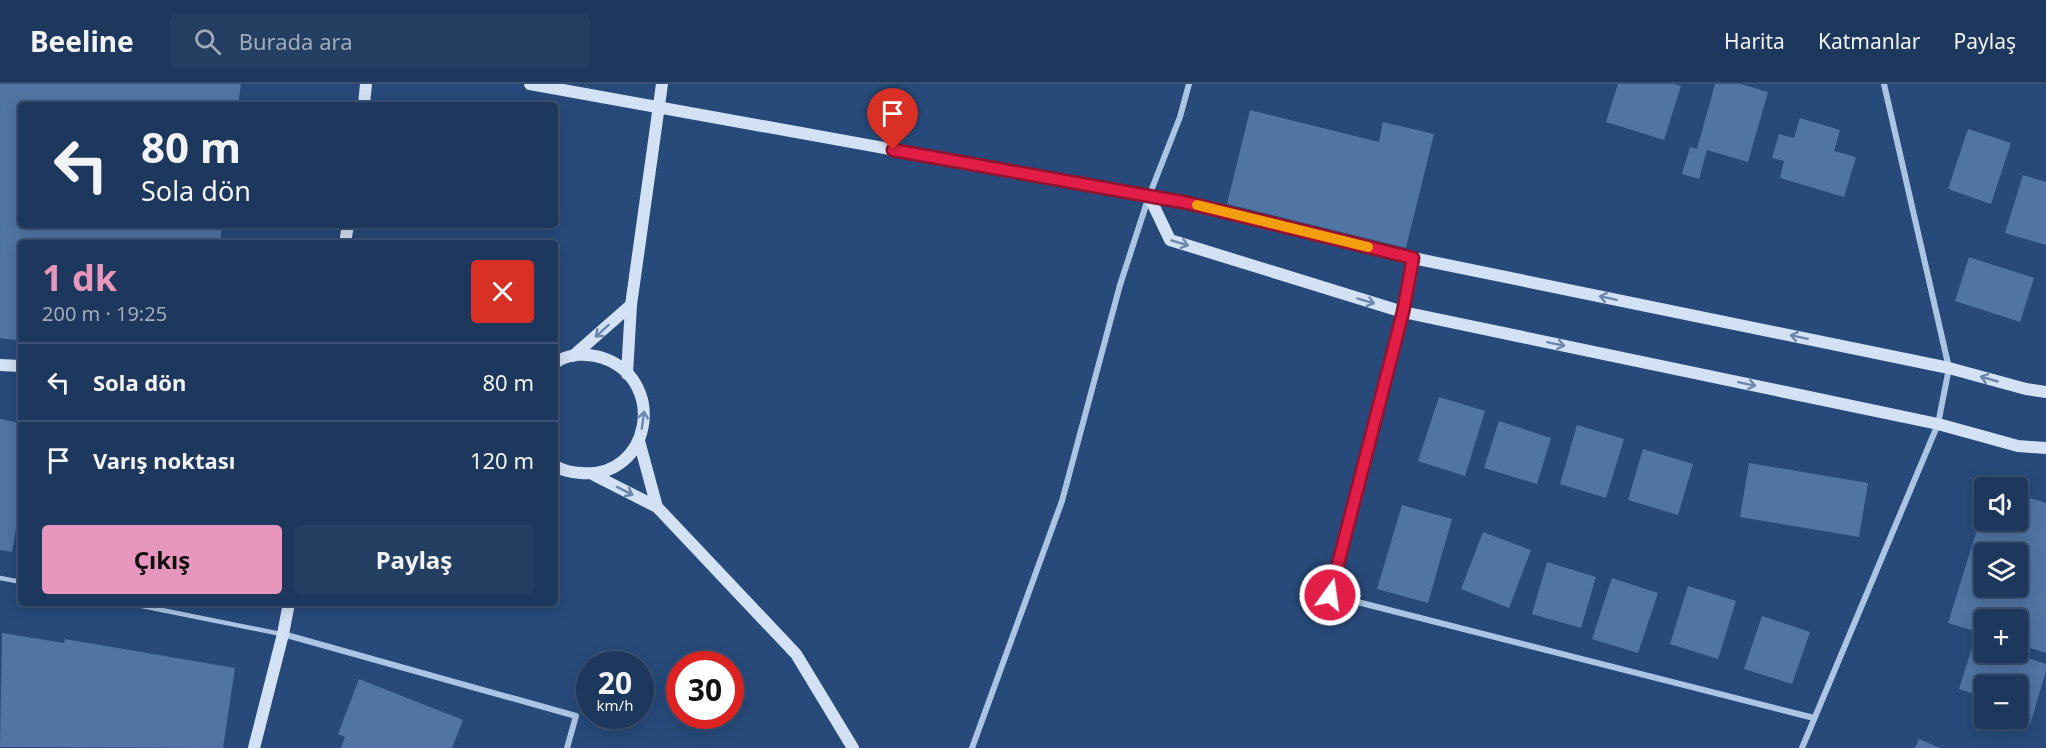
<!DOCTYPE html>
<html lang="tr">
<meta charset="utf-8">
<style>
:root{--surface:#1d385c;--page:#253f62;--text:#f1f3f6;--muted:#a0acbb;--line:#3b5272;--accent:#e797bd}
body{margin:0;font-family:"Noto Sans",sans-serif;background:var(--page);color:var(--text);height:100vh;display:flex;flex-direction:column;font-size:22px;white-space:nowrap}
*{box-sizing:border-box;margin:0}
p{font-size:20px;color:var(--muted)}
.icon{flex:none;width:33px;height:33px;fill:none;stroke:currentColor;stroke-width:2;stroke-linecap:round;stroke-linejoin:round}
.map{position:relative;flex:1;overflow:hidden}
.sheet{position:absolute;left:18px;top:156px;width:540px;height:366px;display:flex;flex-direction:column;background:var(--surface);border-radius:6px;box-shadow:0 3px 15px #0003,0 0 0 2px var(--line)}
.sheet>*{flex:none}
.guide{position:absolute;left:18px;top:18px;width:540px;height:126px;border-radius:6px;box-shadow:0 3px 15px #0003,0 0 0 2px var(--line);background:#1d385c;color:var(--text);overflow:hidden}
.fabs{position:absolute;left:1974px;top:393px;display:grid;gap:12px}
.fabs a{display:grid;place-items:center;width:54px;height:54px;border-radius:6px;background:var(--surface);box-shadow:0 3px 15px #0003,0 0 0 2px var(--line);font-size:30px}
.speed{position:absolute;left:576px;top:567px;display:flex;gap:12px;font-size:30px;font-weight:700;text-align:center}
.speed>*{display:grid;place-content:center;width:78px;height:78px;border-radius:50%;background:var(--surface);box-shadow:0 3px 15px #0003,0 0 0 2px var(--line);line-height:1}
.speed small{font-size:15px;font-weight:400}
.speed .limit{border:9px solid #d22;background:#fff;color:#111}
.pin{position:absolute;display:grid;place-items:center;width:51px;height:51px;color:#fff;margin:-62px -26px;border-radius:50% 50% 50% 0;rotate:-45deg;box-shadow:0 0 6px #0007}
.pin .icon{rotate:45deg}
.me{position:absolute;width:66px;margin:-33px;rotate:14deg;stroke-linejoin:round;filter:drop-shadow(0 0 4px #0008)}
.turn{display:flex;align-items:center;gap:21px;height:126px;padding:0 24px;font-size:27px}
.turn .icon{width:78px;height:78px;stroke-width:2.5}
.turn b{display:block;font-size:42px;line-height:51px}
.round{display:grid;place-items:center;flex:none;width:63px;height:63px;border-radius:6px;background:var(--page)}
.headline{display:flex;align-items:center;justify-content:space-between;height:102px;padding:0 24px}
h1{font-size:36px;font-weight:700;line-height:45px;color:var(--accent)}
.primary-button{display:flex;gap:12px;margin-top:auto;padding:12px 24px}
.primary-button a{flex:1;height:69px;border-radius:6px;background:var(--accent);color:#111;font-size:24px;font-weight:700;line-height:69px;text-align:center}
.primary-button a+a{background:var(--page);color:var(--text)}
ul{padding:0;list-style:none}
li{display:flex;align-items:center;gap:18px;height:78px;padding:0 24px;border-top:2px solid var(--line)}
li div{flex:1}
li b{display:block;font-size:22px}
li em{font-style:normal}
header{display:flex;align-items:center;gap:36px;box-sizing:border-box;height:84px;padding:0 30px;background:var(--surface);border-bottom:2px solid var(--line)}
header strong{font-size:28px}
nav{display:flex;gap:33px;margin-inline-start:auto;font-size:21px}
.search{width:420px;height:54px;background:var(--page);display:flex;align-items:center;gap:15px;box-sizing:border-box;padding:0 21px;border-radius:6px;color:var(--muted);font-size:22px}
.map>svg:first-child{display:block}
.building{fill:#5074a3;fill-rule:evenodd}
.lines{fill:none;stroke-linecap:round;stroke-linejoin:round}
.lane{stroke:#abc4e3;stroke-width:4.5}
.street{stroke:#abc4e3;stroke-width:6}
.secondary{stroke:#d3e1f4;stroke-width:12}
.oneway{stroke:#6c86ab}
.route-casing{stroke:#92132f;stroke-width:15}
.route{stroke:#e11d48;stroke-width:10}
.slow{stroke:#f59e0b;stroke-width:10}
</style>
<header>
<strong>Beeline</strong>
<div class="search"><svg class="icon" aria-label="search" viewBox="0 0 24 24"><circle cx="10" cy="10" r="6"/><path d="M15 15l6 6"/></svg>Burada ara</div>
<nav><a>Harita</a><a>Katmanlar</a><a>Paylaş</a></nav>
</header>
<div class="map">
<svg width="2046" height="664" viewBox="0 0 2046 664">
<rect width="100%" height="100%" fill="#274a7a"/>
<path class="building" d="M0 0H241L238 21H21V141H222L220 159H21V257L0 254Z
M1618 0H1674L1681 2 1664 56 1606 38Z
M1715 0H1741L1768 8 1748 78 1707 66 1699 95 1682 90 1690 63 1697 65Z
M1250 26 1379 58 1383 38 1434 50 1406 164 1227 120Z
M1800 34 1840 46 1834 67 1856 73 1844 113 1780 94 1784 77 1772 74 1779 50 1794 54Z
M1968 45 2011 59 1991 120 1948 105Z
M2023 91 2046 98V161L2005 149Z
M1969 173 2034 194 2020 238 1955 217Z
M1439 313 1485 327 1465 392 1418 377Z
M0 335 21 339V415L12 468 0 466Z
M1499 337 1551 354 1537 400 1484 384Z
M1577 341 1624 355 1606 414 1560 400Z
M1643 365 1693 380 1678 431 1628 416Z
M1749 379 1868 399 1859 453 1740 433Z
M2018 410 2046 419V569L2018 560V536H1984V550L1948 539 1984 423V436H2018ZM1984 470H2018V502H1984Z
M1402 421 1452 435 1428 519 1377 505Z
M1483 448 1531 466 1509 524 1461 505Z
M1547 478 1596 493 1581 544 1532 530Z
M1612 494 1658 509 1638 569 1592 555Z
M1688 502 1736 517 1718 575 1670 560Z
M1762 532 1810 548 1792 600 1744 585Z
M2 549 64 559 65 555 235 584 223 664 0 663Z
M1974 557 1984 561V568H2010L2046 580V587L2030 641 2010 635 2018 634V602H1984V627L1973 624 1977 611 1959 605Z
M359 595 463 636 452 664H341L345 653 338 650Z
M1919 655 1940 664H1915Z"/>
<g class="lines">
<path class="lane" d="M0 494 21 498
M127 519 281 550"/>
<path class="street" d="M1413 174 1403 228 1330 511 1814 634
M283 550 576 632 567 664
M972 664 1062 417 1120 201 1149 112 1180 33 1189 0
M1802 664 1938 340 1949 284 1884 0"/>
<path class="secondary" d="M530 0 1188 119 1413 174 1949 284 2026 305 2046 308
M364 21 366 0
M1149 112 1170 156 1403 228 1938 340 2018 362 2046 364
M345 159 348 141
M573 272 631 221
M555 279C568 269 588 269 603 274 669 297 650 396 581 389 570 388 564 387 555 382
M0 281 21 282
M627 290 631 221 662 0
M639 357 657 423
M594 391 657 423 796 570 853 664
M254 664 283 550 289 519"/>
</g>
<defs><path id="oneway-shaft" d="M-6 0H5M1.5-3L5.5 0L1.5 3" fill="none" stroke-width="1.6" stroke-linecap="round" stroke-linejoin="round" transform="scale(1.5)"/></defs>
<g class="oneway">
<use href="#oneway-shaft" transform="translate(1180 159) rotate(17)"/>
<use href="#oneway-shaft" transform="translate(1608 214) rotate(-168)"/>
<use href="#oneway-shaft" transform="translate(1366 217) rotate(17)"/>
<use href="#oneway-shaft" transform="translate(602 247) rotate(138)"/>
<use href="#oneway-shaft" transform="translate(1799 253) rotate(-168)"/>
<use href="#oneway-shaft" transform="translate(1556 260) rotate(12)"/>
<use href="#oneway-shaft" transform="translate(1989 295) rotate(-164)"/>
<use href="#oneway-shaft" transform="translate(1747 300) rotate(12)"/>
<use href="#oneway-shaft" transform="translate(643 336) rotate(-82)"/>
<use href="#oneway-shaft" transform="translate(625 407) rotate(27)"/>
</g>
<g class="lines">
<defs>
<path id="route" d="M893 66 1188 119 1413 174 1403 228 1330 511"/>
</defs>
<use href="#route" class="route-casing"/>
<use href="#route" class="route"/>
<path class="slow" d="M1197 121 1368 163"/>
</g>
</svg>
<div class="fabs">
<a><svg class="icon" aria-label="sound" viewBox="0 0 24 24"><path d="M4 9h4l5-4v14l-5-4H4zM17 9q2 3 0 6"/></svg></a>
<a><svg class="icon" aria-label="layers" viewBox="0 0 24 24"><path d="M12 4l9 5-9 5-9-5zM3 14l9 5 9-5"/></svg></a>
<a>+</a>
<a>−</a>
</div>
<div class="speed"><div>20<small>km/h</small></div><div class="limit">30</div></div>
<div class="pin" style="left:893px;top:66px;background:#d93025"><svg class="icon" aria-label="arrive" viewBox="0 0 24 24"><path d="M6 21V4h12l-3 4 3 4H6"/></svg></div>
<svg class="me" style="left:1330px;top:511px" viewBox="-20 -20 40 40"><circle r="17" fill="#e11d48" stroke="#fff" stroke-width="3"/><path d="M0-11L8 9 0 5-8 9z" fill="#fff"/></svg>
<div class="guide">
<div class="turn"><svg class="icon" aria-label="left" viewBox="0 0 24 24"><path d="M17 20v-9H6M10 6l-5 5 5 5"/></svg><div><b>80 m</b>Sola dön</div></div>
</div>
<section class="sheet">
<div class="headline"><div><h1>1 dk</h1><p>200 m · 19:25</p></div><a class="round" style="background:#d93025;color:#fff"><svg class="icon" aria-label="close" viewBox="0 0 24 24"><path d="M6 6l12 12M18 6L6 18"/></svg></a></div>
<ul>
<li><svg class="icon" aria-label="left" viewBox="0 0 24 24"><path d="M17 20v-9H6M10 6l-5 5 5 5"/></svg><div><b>Sola dön</b></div><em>80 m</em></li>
<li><svg class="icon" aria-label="arrive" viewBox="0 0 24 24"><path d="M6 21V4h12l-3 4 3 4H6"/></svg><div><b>Varış noktası</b></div><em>120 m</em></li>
</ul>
<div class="primary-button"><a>Çıkış</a><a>Paylaş</a></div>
</section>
</div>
